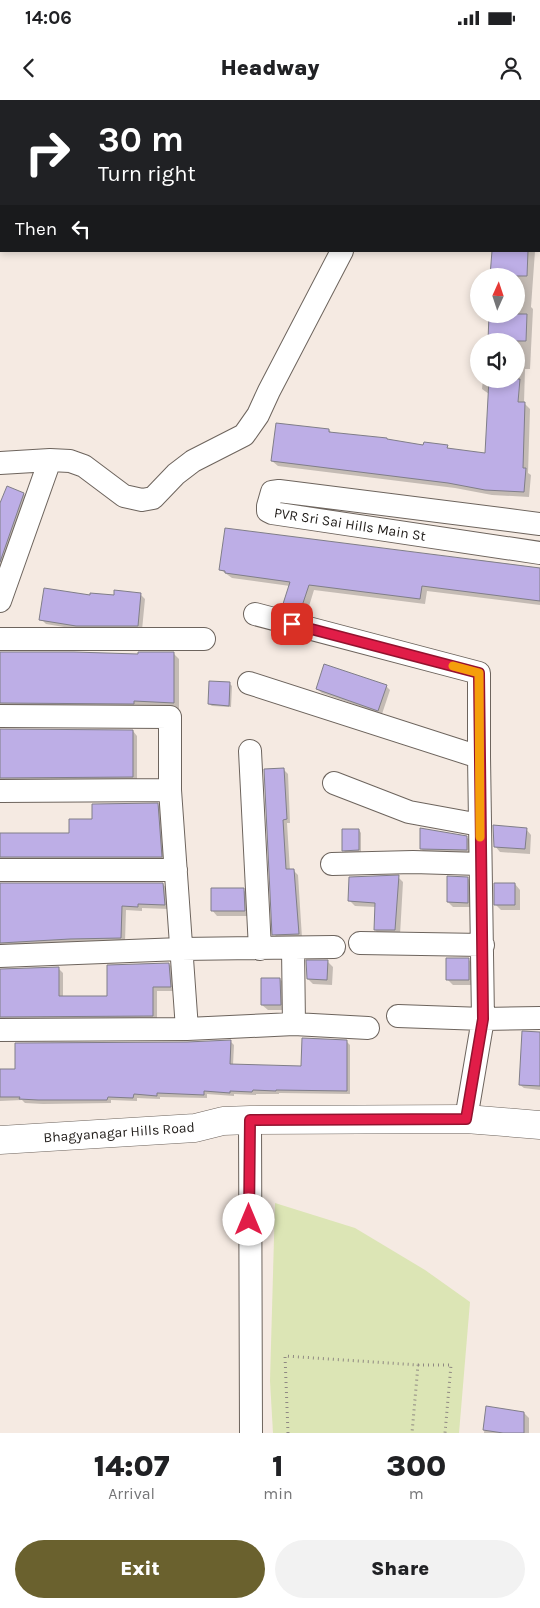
<!DOCTYPE html>
<style>
:root{--surface:#fff;--page:#f2f2f2;--text:#202124;--muted:#757577;--accent:#6a612e}
body{margin:0;font-family:Karla,sans-serif;background:var(--page);color:var(--text);height:100vh;display:flex;flex-direction:column;font-size:19px;white-space:nowrap}
*{box-sizing:border-box;margin:0}
p{font-size:16px;color:var(--muted)}
.icon{flex:none;width:28px;height:28px;fill:none;stroke:currentColor;stroke-width:2;stroke-linecap:round;stroke-linejoin:round}
.map{position:relative;height:1333px;overflow:hidden}
.details{display:flex;flex-direction:column;background:var(--surface);flex:1}
.details>*{flex:none}
.guide{position:absolute;left:0px;top:0px;width:540px;height:152px;box-shadow:0 2px 8px #0003;background:#202124;color:#fff;overflow:hidden}
.needle{width:32px;rotate:3deg}
.controls{position:absolute;left:470px;top:168px;display:grid;gap:10px}
.controls a{display:grid;place-items:center;width:55px;height:55px;border-radius:50%;background:var(--surface);box-shadow:0 2px 8px #0003;font-size:25px}
.pin{position:absolute;display:grid;place-items:center;width:42px;height:42px;color:#fff;margin:-21px;border-radius:10px;box-shadow:0 2px 8px #0006}
.me{position:absolute;width:55px;margin:-28px;rotate:0deg;stroke-linejoin:round;filter:drop-shadow(0 0 4px #0008)}
.turn{display:flex;align-items:center;gap:18px;height:105px;padding:0 15px;font-size:22px}
.turn .icon{width:65px;height:65px;stroke-width:2.5}
.turn b{display:block;font-size:35px;line-height:42px}
.then{display:flex;align-items:center;height:48px;padding:0 15px;background:#0003;gap:10px;font-size:19px}
.eta{display:flex;justify-content:space-evenly;align-items:center;height:85px;text-align:center}
.eta b{font-size:30px;font-weight:800;line-height:35px}
.button{display:flex;gap:10px;margin-top:auto;padding:10px 15px}
.button a{flex:1;height:58px;border-radius:30px;background:var(--accent);color:#fff;font-size:20px;font-weight:800;line-height:58px;text-align:center}
.button a+a{background:var(--page);color:var(--text)}
.status{display:flex;justify-content:space-between;align-items:center;height:35px;padding:0 25px;background:var(--surface);direction:ltr}
.status svg{height:14px;fill:currentColor}
header{display:flex;justify-content:space-between;align-items:center;height:65px;padding:0 15px;background:var(--surface);font-size:22px;font-weight:800}
.map>svg:first-child{display:block}
.green{fill:#dce5b5}
.shadow{fill:#0003}
.building{fill:#bdaee6;stroke:#807e88}
.lines{fill:none;stroke-linecap:round;stroke-linejoin:round}
.service-casing{stroke:#6d645d;stroke-width:13}
.minor-casing{stroke:#6d645d;stroke-width:24}
.secondary-casing{stroke:#6d645d;stroke-width:29}
.path{stroke:#8f8882;stroke-width:3;stroke-dasharray:1 4;stroke-linecap:butt}
.service{stroke:#fff;stroke-width:11}
.minor{stroke:#fff;stroke-width:22}
.secondary{stroke:#fff;stroke-width:28}
.route-casing{stroke:#92132f;stroke-width:12}
.route{stroke:#e11d48;stroke-width:9}
.slow{stroke:#f59e0b;stroke-width:9}
.labels{text-anchor:middle;stroke-width:4;stroke-linejoin:round;paint-order:stroke}
.street-label{font-size:14px;fill:#25211e;stroke:#fff}
</style>
<div class="status"><b>14:06</b><svg viewBox="0 0 49 12"><path d="M0 12V9h3v3zM5 12V6h3v6zM10 12V3h3v9zM15 12V0h3v12zM26 1h20v11H26zM47 4h2v5h-2z"/></svg></div>
<header><svg class="icon" aria-label="back" viewBox="0 0 24 24"><path d="M15 5l-7 7 7 7"/></svg>Headway<svg class="icon" aria-label="person" viewBox="0 0 24 24"><circle cx="12" cy="8" r="4"/><path d="M4 21q1-7 8-7t8 7"/></svg></header>
<div class="map">
<svg width="540" height="1333" viewBox="0 0 540 1333">
<rect width="100%" height="100%" fill="#f5eae2"/>
<path class="green" d="M275 1103 355 1128 425 1170 470 1202 459 1333H273L270 1281Z"/>
<path class="shadow" d="M496 0H537L496 1Z
M493 151H535L531 207 533 209 530 269H525L524 303 530 309 528 373 531 375 529 397 492 395 455 388 278 366 272 361 329 330 332 333 424 346 447 347 450 350 486 354 489 294 482 289 483 279H516V241H490L491 214H516V176H491Z
M7 387 24 394 30 400 0 483V406Z
M226 429 311 439 478 462 479 460 540 468V505L427 491 425 504 314 490 306 516 289 512 283 506 290 486 232 478 221 470Z
M140 494 145 499 142 530H82L46 524 41 519 91 496Z
M0 553 139 556 173 553 179 559V609L139 607 0 610Z
M229 583 232 586 231 607 212 606 209 604Z
M386 586 390 590 382 614 322 593 317 589Z
M0 629 133 631 137 636V681L0 684Z
M284 670 288 674 290 723H287L290 771 293 770 298 775 302 838H278L274 834Z
M157 704 162 709 165 761 0 762V734H70L93 721Z
M526 729 531 735 530 754 500 752 495 746Z
M359 730 361 733V752L346 753 343 750Z
M466 737 471 741V754L425 753 421 749Z
M398 777 403 782 400 835H380L375 830 376 807 355 806 350 801Z
M467 778 473 783V807H453L448 802Z
M0 784H163L167 789 169 809 142 808V811L126 810 125 842 0 848Z
M515 784 520 790V810H501L496 805Z
M243 790 249 795 250 816H217L212 810Z
M468 859 474 865V885H453L447 879Z
M327 861 333 867 332 885 313 884 308 879Z
M169 864 173 868 175 891H157V920L0 922V870L58 868 63 873V898L109 897Z
M280 879 285 884 286 910H268L262 905Z
M540 934V990L524 988 520 985Z
M230 941 234 945 233 965 302 967 346 941 350 945V994L279 993V994H256V995L234 994V996L207 994V998L160 997V999L137 998V1001L111 1000V1003L43 1004 25 1003 22 1000 0 1001V970H16L187 943Z
M487 1307 524 1313 529 1318V1333H484Z"/>
<path class="building" d="M492 151H528L527 176H490Z
M489 214H527L526 241H488Z
M489 279H520L518 302H525L523 368H526L524 392 485 390 448 383 271 361 276 323 329 329V332L387 338V339L423 345 424 342 448 345 447 348 485 353Z
M7 386 24 393 0 462V403Z
M225 428 540 468V501L422 486 420 499 309 485 300 512 282 507 290 482 225 473V471L219 470Z
M44 488 90 495V493L114 495V490L141 493 138 526H76L39 520Z
M0 552H74L138 554V552H174V603L134 601V604L0 603Z
M324 564 387 585 378 611 316 589Z
M209 581 230 582 229 606 208 604Z
M0 629 133 630V677L0 678Z
M284 668 287 719 283 720 286 769H294L299 834 272 835 264 669Z
M158 703 162 757H0V733H69V719H92V704Z
M493 725 527 728 525 749 494 747Z
M420 728 467 736V750L420 749Z
M342 729H359V750L342 751Z
M399 775 395 830H374L375 803 348 801 349 777Z
M447 776 468 777V803L447 802Z
M0 783H163L165 805 138 804V807L122 806 121 838 70 839 0 843Z
M494 783H515V805H494Z
M211 788H244L245 811H211Z
M446 858H469V880H446Z
M306 860H328L327 880 307 879Z
M169 863 171 887H153V916L0 917V869L59 867V896H107V865Z
M261 878H280L281 905H261Z
M522 931 540 932V986L519 985Z
M302 938 347 940V991L276 990V991L253 990 252 992 230 991V993L204 991V995L157 993V996L134 994 133 998 108 997 107 1000H38L19 999 20 997H0V969H15V943L187 942 231 940 230 964 301 966Z
M486 1306 524 1312V1333H503L483 1330Z"/>
<g class="lines">
<defs>
<path id="service" d="M160 1V0"/>
<path id="minor" d="M465 1 467 0
M0 363 50 360 70 361 84 366 124 396 142 400 153 398 176 374 193 361 244 335 258 315 269 291 342 151
M540 424 279 391 272 392 268 406V411L272 413 540 453
M0 501 50 360
M255 514 479 573V657
M0 539H204
M249 583 479 657 483 919 466 1019
M0 616 170 617V690L187 929
M250 651 260 849
M334 683 409 712 480 725
M0 691 170 690
M332 764 413 762 480 764
M0 770H176
M360 843 483 845
M293 848 294 924
M0 856 181 849 334 847
M398 916 483 919 540 918
M0 930 187 929 294 924 368 928
M250 1020 251 1333"/>
<path id="secondary" d="M0 1040 195 1028 223 1021 250 1020 466 1019 540 1025"/>
</defs>
<use href="#service" class="service-casing"/>
<use href="#minor" class="minor-casing"/>
<use href="#secondary" class="secondary-casing"/>
<path class="path" d="M418 1265H451L445 1333
M288 1333 285 1256 418 1265 412 1333"/>
<use href="#service" class="service"/>
<use href="#minor" class="minor"/>
<use href="#secondary" class="secondary"/>
</g>
<g class="lines">
<defs>
<path id="route" d="M249 1120 250 1020 466 1019 483 919 479 573 292 524"/>
</defs>
<use href="#route" class="route-casing"/>
<use href="#route" class="route"/>
<path class="slow" d="M453 566 479 573 480 737"/>
</g>
<g class="labels">
<g class="street-label">
<text transform="translate(350 424) rotate(9)" y="5">PVR Sri Sai Hills Main St</text>
<text transform="translate(119 1032) rotate(-4)" y="5">Bhagyanagar Hills Road</text>
</g>
</g>
</svg>
<div class="controls">
<a><svg class="needle" viewBox="-14 -14 28 28"><path d="M0-13l5 13h-10z" fill="#e53935"/><path d="M0 13l5-13h-10z" fill="#757577"/></svg></a>
<a><svg class="icon" aria-label="sound" viewBox="0 0 24 24"><path d="M4 9h4l5-4v14l-5-4H4zM17 9q2 3 0 6"/></svg></a>
</div>
<div class="pin" style="left:292px;top:524px;background:#d93025"><svg class="icon" aria-label="arrive" viewBox="0 0 24 24"><path d="M6 21V4h12l-3 4 3 4H6"/></svg></div>
<svg class="me" style="left:249px;top:1120px" viewBox="-20 -20 40 40"><circle r="19" fill="#fff"/><path d="M0-13L10 11 0 6-10 11z" fill="#e11d48"/></svg>
<div class="guide">
<div class="turn"><svg class="icon" aria-label="right" viewBox="0 0 24 24"><path d="M7 20v-9h11M14 6l5 5-5 5"/></svg><div><b>30 m</b>Turn right</div></div>
<div class="then">Then<svg class="icon" aria-label="left" viewBox="0 0 24 24"><path d="M17 20v-9H6M10 6l-5 5 5 5"/></svg></div>
</div>
</div>
<section class="details">
<div class="eta">
<div><b>14:07</b><p>Arrival</p></div>
<div><b>1</b><p>min</p></div>
<div><b>300</b><p>m</p></div>
</div>
<div class="button"><a>Exit</a><a>Share</a></div>
</section>
